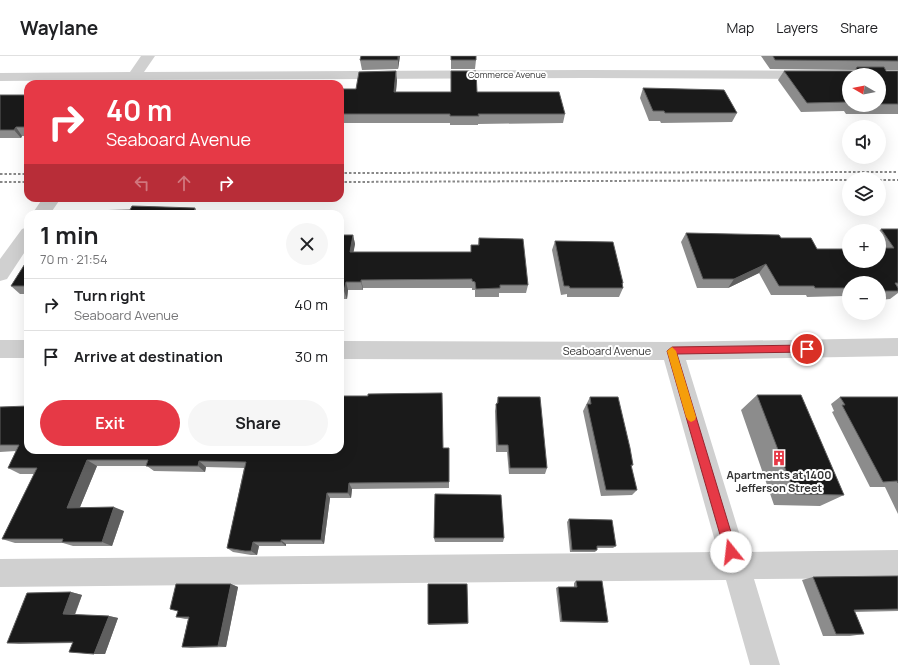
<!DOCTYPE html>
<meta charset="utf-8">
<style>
:root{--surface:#fff;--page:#f6f6f6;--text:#202124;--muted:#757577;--line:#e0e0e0;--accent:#e63946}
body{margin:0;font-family:Manrope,sans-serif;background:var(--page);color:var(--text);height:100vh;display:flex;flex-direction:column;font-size:15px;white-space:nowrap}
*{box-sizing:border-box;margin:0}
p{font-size:13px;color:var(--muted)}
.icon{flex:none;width:22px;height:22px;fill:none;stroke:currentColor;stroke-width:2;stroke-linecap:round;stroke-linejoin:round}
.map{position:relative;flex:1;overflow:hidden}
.panel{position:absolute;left:24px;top:154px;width:320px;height:244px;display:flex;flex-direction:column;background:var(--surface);border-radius:12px;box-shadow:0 4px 16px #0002}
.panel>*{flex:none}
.guide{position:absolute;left:24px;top:24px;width:320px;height:122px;border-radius:12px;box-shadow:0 4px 16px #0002;background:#e63946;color:#fff;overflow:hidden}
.needle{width:26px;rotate:279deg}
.buttons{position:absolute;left:842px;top:12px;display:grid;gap:8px}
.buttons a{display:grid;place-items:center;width:44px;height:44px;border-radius:50%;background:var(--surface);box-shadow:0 4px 16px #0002;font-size:20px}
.pin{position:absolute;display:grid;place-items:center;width:34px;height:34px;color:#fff;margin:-17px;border:2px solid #fff;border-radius:50%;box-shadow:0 1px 4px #0007}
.me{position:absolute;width:44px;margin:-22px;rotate:344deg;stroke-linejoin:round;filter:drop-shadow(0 0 3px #0008)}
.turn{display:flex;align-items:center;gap:14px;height:84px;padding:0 16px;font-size:18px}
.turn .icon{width:52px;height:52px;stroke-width:2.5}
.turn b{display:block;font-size:28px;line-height:34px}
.lanes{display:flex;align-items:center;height:38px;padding:0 16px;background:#0003;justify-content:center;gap:20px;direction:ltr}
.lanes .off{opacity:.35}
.round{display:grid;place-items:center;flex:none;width:42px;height:42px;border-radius:21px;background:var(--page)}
.overview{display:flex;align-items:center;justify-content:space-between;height:68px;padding:0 16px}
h1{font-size:24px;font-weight:700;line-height:30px}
.cta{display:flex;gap:8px;margin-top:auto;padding:8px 16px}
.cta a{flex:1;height:46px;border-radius:24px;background:var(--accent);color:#fff;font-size:16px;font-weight:700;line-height:46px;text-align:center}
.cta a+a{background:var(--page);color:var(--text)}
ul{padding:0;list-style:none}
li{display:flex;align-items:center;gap:12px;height:52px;padding:0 16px;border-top:1px solid var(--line)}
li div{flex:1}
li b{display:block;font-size:15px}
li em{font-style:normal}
header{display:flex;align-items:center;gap:24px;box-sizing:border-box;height:56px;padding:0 20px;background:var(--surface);border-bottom:1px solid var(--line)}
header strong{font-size:19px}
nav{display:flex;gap:22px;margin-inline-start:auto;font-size:14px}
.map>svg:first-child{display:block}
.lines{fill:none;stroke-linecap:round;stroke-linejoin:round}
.minor{fill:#d0d0d0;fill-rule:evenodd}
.rail{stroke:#888;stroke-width:2;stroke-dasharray:2.5 2;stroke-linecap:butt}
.wall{fill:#8c8c8c;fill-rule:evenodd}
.shaded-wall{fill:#5f5f5f}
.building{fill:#1a1a1a;stroke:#5f5f5f}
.route{fill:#e63946;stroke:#96252e}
.slow{fill:#f59e0b}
.labels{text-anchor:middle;stroke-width:4;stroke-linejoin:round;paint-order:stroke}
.far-street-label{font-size:9px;fill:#333;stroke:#fff}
.street-label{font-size:11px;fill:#333;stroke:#fff}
.poi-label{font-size:11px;font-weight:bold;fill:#333;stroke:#fff}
</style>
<header>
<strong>Waylane</strong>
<nav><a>Map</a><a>Layers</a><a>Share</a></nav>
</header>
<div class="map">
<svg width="898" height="609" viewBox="0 0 898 609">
<rect width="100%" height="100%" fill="#fff"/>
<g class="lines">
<path class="minor" d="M141 0H155L144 16 587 14 871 15 876 16 878 19H849V23L587 22 138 24 136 28H122L125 24 0 25V17L130 16Z
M43 142H61L50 158H32Z
M28 171V191L7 223 0 225V203L22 173Z
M898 282V300L686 304 745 496 898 494V522L754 523 780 609H750L726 524 0 531V503L718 496 664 304 340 303V285L672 286Z
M0 284H28V302H0Z"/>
<path class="rail" d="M340 117 898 116
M0 118H28
M879 124H898
M0 126H28
M340 126 849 124"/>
</g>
<path class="wall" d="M400 0 398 13 362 14 360 4Z
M451 0 476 4 475 13H451Z
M761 0H898V14H885L886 15H898V58H846L844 55 801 56 778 24 784 15H854L855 14 770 13ZM849 19H879V49H849Z
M397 24 396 36H477L565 58 563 67 478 68V69H450V67H340V33H356Z
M643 32 737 57 732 66 661 67 660 65H649L640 42Z
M0 39H28V80H22L21 82H0Z
M881 173H898V237L890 243 879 244V227H849V244H846L845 240 807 241 806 239H771L759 217 728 232H697L681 186 686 177 781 182 817 193 879 205V175Z
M340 179H353L355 188 353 196H471V189H478L479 182 528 229 526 237H499V241H475V234H472V232H363V234H348L347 243H340Z
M555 185 623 227 622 229 623 232 619 241H567V238L561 239 552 194Z
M28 203V238H20L11 230Z
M757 339 844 439 820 450 774 449 741 354Z
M498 341 547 412 545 418H509L507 396H496L495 355Z
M590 341 633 409 631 411 637 434 632 439 601 440 583 355Z
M840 341H898V458L885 431H870L832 356 834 355 831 348Z
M0 351 443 392H449V432L352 433 351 442H330L324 488H286V490H259L257 499H251L233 496 227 492 244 412 206 411 205 416 154 415 147 410H97L80 451 124 455 112 490H73L63 487H15L2 483 34 418H20L8 412 16 395 0 396Z
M569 463 616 490 613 492H597V494L595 496H570L567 466Z
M434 482H504L503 486H435Z
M898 520V555L855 556 864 578 850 580H823L802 524 813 521Z
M576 525 608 566 605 567 560 566 556 532 558 531H574V527Z
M231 528 238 531 226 591 191 592 182 591 188 563H185L176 561Z
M71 536 82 539 75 559 109 560 118 562 105 598 69 596 73 587 19 588 7 587Z
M468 567V568L429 569 428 568Z"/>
<path class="shaded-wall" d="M398 0H400L398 13Z
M396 15 397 24 395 45 394 36Z
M16 71 22 80 21 82 14 74Z
M195 152 198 158H193Z
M353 179 355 188 352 205 350 196Z
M766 208 759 217 728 232 734 223Z
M361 224 363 232V234L361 226Z
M346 226 348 234 347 243 344 235Z
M87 404 97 410 78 456 67 452Z
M199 405 206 411 205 416 198 410Z
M349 427 352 433 351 442 348 437Z
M327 437 330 442 324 488 321 484Z
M114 451 124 455 112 490 102 486Z
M281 484 286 488V490L281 486Z
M253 486 259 490 257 499 251 495Z
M231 528 238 531 226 591 218 590Z
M71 536 82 539 74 560 63 558Z
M109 560 118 562 105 598H94Z"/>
<path class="building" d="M361 0H398V4H360Z
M451 0H476V4H451Z
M773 0H898V5L775 4Z
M857 11H884L886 15H898V48H879V19H849V46L807 47 784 15H855Z
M396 15 394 36H451V15H476L477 36H559L565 58H478L479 60H450V58H340V33H356L359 16Z
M643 32 724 34 737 57H665L664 55H653Z
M0 39H28V71H16L14 74H0Z
M132 150 195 152 193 158H85L86 155 130 154Z
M881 173H898V227H895L898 232V235H879V227H849V232H815L814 230H779L766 208 734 223H703L686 177 779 179 781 182H811L817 193H849V205H879V192H894Z
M340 179H353L350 196H471V189H479V182L523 183 528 229H500V232L476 233 475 226 472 225V223L361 224V226H346L344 235H340Z
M555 185 613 186 623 227H622L623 232H570L569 230H564Z
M28 203V230H11Z
M442 337 443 392H449V426L349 427 348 437H327L321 484H281V486H253L251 495H245L227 492 246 406 199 405 198 410H146L148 404H87L67 452 114 451 102 486H62L63 483H2L37 412H8L19 389H0V351L28 350V394H340V340H368V338Z
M757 339H801L844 439 795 438Z
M498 341H540L547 412H510L508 389H498L496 348 498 347Z
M590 341H618L630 392 633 409H631L637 434H606L587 348H591Z
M840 341H898V427L897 425 883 426 842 349H845Z
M435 438 501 439 504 482H434Z
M569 463 612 464 616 490H597V494H572Z
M898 520V553L854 554 864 578H836L813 521Z
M576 525H602L608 566 562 565 558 531H577Z
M176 528H231L218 590 182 591 189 561H176L178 555 170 553Z
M428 528H467L468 567 428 568Z
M71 536 63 558 109 560 94 598 69 596 73 586 7 587 27 537Z"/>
<path class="route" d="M807 289 812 293 807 296 677 298 737 496 735 500 731 502 727 500 725 496 667 295 672 291Z"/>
<path class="slow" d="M672 291 676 295 696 361 695 364 691 366 688 364 686 361 667 295Z"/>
<defs>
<symbol id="building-bare" viewBox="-9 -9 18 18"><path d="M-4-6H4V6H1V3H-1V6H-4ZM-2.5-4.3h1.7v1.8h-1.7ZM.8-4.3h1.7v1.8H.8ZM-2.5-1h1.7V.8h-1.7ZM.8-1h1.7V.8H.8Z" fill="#e63946" stroke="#fff" stroke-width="2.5" paint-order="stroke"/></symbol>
</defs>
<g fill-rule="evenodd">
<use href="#building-bare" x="768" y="391" width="22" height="22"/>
</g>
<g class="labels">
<g class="far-street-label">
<text x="507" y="22">Commerce Avenue</text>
</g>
<g class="street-label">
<text x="607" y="299">Seaboard Avenue</text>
</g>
<g class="poi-label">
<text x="779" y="423">Apartments at 1400<tspan x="779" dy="13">Jefferson Street</tspan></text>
</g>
</g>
</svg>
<div class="buttons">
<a><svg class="needle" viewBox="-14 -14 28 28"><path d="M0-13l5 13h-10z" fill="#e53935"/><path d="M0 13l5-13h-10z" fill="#757577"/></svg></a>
<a><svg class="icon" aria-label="sound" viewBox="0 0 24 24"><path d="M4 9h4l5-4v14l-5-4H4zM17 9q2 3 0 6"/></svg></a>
<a><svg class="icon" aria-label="layers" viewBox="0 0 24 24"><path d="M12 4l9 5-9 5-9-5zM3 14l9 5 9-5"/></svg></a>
<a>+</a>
<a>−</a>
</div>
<div class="pin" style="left:807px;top:293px;background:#d93025"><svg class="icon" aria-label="arrive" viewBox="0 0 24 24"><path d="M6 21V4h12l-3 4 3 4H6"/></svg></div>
<svg class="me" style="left:731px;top:496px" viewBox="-20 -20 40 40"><circle r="19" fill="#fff"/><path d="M0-13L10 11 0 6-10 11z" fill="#e63946"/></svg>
<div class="guide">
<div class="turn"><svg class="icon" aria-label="right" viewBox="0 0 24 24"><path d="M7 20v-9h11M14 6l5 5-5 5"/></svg><div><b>40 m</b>Seaboard Avenue</div></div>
<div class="lanes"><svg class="icon off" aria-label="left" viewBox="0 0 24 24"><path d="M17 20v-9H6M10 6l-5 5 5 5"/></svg><svg class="icon off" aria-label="ahead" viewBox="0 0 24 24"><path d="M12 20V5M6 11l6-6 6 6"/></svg><svg class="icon" aria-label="right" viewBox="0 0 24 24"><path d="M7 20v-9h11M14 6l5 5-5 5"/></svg></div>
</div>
<section class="panel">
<div class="overview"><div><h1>1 min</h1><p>70 m · 21:54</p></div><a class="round"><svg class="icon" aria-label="close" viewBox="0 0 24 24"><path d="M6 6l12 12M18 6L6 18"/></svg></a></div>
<ul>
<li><svg class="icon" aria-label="right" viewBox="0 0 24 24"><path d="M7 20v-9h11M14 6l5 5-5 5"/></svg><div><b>Turn right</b><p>Seaboard Avenue</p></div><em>40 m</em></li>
<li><svg class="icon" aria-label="arrive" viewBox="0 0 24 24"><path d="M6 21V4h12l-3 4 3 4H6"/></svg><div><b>Arrive at destination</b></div><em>30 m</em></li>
</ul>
<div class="cta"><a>Exit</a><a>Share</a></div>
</section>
</div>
